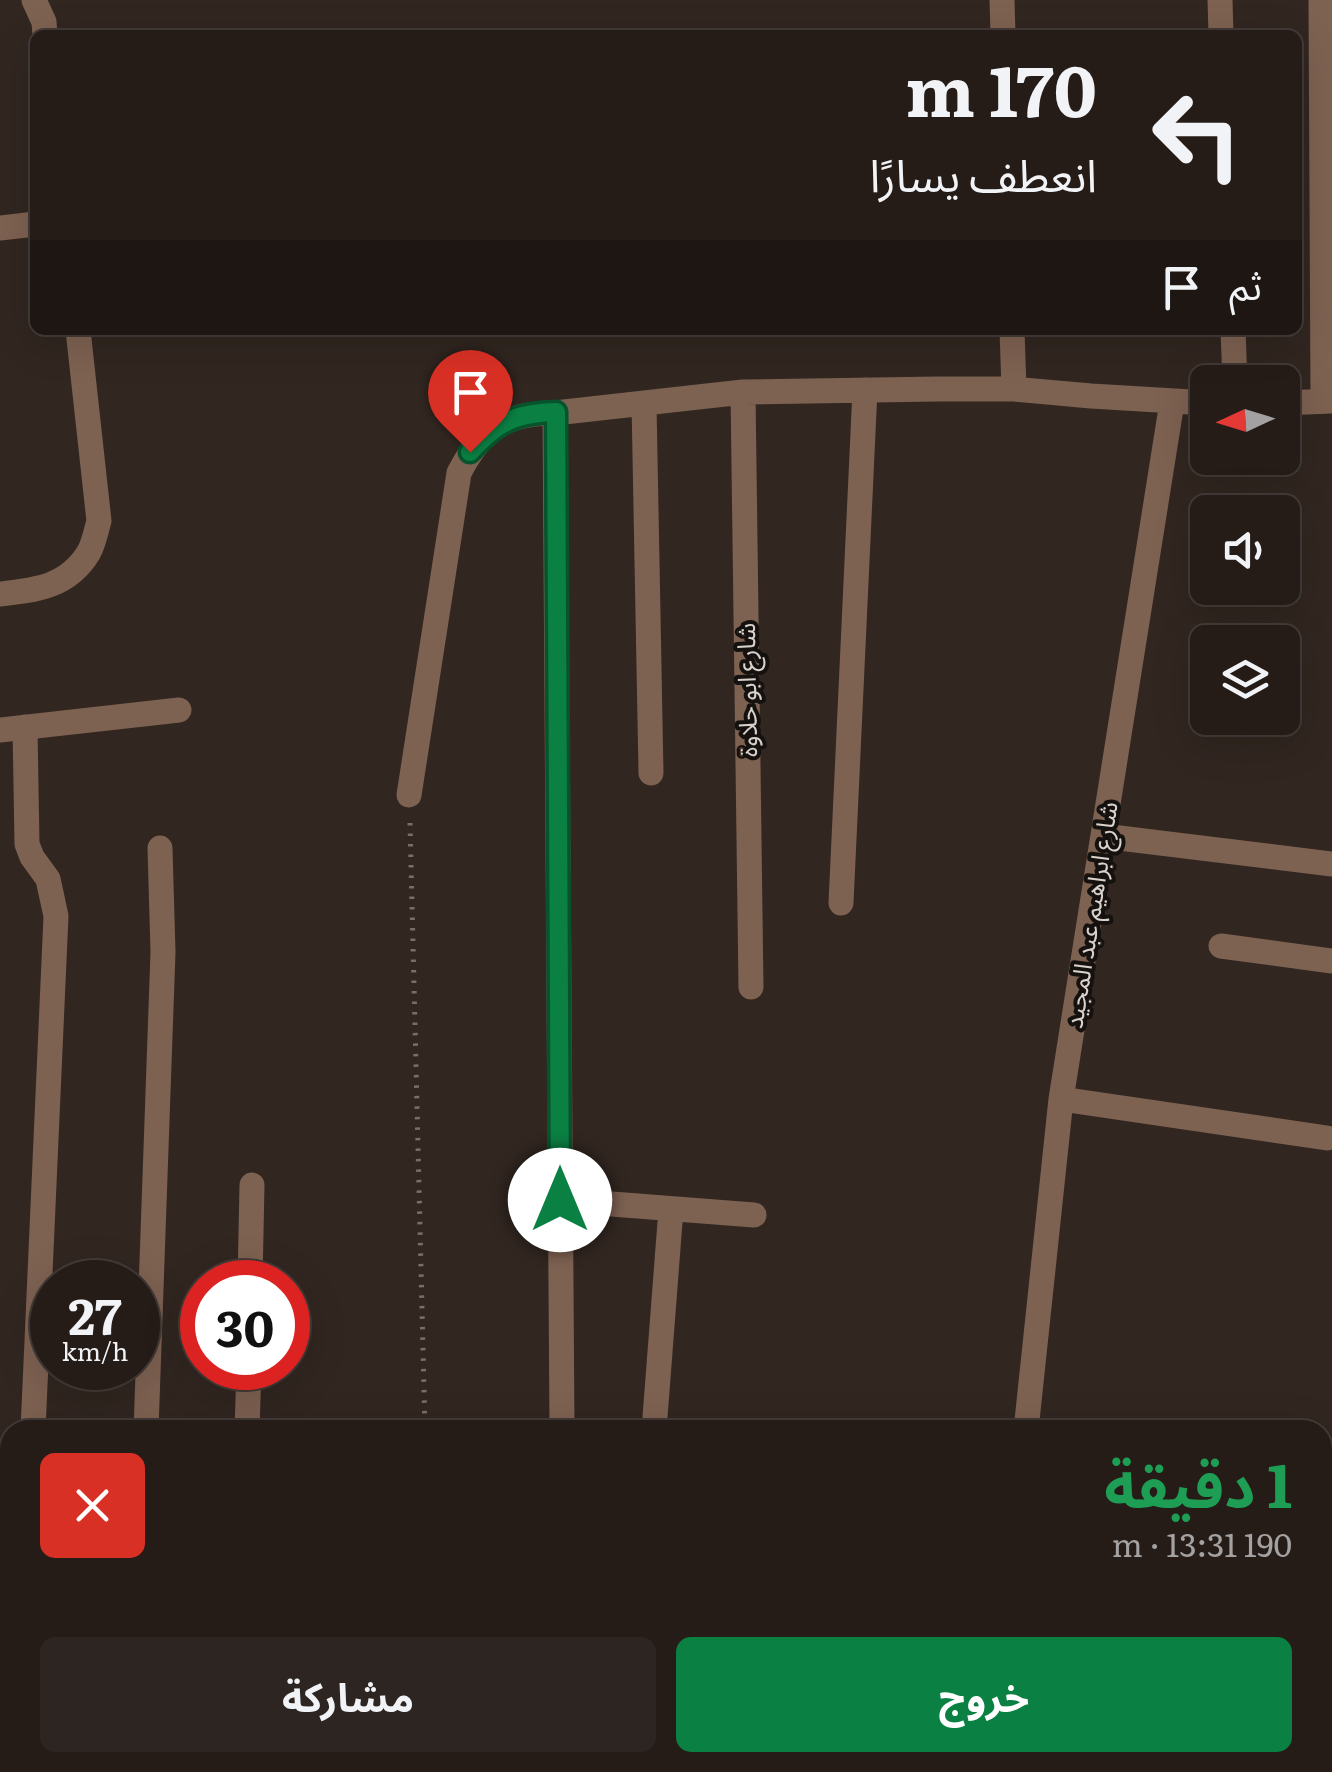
<!DOCTYPE html>
<html lang="ar">
<meta charset="utf-8">
<style>
:root{--surface:#251c18;--page:#2d2521;--text:#f1f3f6;--muted:#a3a1a2;--line:#423a37;--accent:#0b8043}
body{margin:0;font-family:Literata,"Noto Sans Arabic",serif;background:var(--page);color:var(--text);direction:rtl;height:100vh;display:flex;flex-direction:column;font-size:38px;white-space:nowrap}
*{box-sizing:border-box;margin:0}
p{font-size:32px;color:var(--muted)}
.icon{flex:none;width:55px;height:55px;fill:none;stroke:currentColor;stroke-width:2;stroke-linecap:round;stroke-linejoin:round}
.map{position:relative;flex:1;overflow:hidden;direction:ltr}
.panel{position:absolute;left:0px;top:1420px;width:1332px;height:352px;display:flex;flex-direction:column;background:var(--surface);border-radius:30px 30px 0 0;box-shadow:0 10px 40px #0002,0 0 0 2px var(--line);direction:rtl}
.panel>*{flex:none}
.top-card{position:absolute;left:30px;top:30px;width:1272px;height:305px;border-radius:15px;box-shadow:0 10px 40px #0002,0 0 0 2px var(--line);direction:rtl;background:#251c18;color:var(--text);overflow:hidden}
.needle{width:65px;rotate:266deg}
.tools{position:absolute;left:1190px;top:365px;display:grid;gap:20px}
.tools a{display:grid;place-items:center;width:110px;height:110px;border-radius:15px;background:var(--surface);box-shadow:0 10px 40px #0002,0 0 0 2px var(--line);font-size:50px}
.speed{position:absolute;left:30px;top:1260px;display:flex;gap:20px;font-size:50px;font-weight:700;text-align:center}
.speed>*{display:grid;place-content:center;width:130px;height:130px;border-radius:50%;background:var(--surface);box-shadow:0 10px 40px #0002,0 0 0 2px var(--line);line-height:1}
.speed small{font-size:25px;font-weight:400}
.speed .limit{border:15px solid #d22;background:#fff;color:#111}
.pin{position:absolute;display:grid;place-items:center;width:85px;height:85px;color:#fff;margin:-102px -42px;border-radius:50% 50% 50% 0;rotate:-45deg;box-shadow:0 0 10px #0007}
.pin .icon{rotate:45deg}
.me{position:absolute;width:110px;margin:-55px;rotate:0deg;stroke-linejoin:round;filter:drop-shadow(0 0 8px #0008)}
.turn{display:flex;align-items:center;gap:35px;height:210px;padding:0 40px;font-size:45px}
.turn .icon{width:130px;height:130px;stroke-width:2.5}
.turn b{display:block;font-size:70px;line-height:85px}
.then{display:flex;align-items:center;height:95px;padding:0 40px;background:#0003;gap:20px;font-size:38px}
.round{display:grid;place-items:center;flex:none;width:105px;height:105px;border-radius:15px;background:var(--page)}
.overview{display:flex;align-items:center;justify-content:space-between;height:170px;padding:0 40px}
h1{font-size:60px;font-weight:700;line-height:75px;color:#1e9e55}
.button{display:flex;gap:20px;margin-top:auto;padding:20px 40px}
.button a{flex:1;height:115px;border-radius:15px;background:var(--accent);color:#fff;font-size:40px;font-weight:700;line-height:115px;text-align:center}
.button a+a{background:var(--page);color:var(--text)}
.map>svg:first-child{display:block}
.lines{fill:none;stroke-linecap:round;stroke-linejoin:round}
.path{stroke:#796f6a;stroke-width:5;stroke-dasharray:2.5 8;stroke-linecap:butt}
.minor{stroke:#7d6151;stroke-width:25}
.route-casing{stroke:#07532c;stroke-width:25}
.route{stroke:#0b8043;stroke-width:18}
.labels{text-anchor:middle;stroke-width:8;stroke-linejoin:round;paint-order:stroke}
.street-label{font-size:25px;fill:#d8d1cc;stroke:#15110e}
</style>
<div class="map">
<svg width="1332" height="1772" viewBox="0 0 1332 1772">
<rect width="100%" height="100%" fill="#312620"/>
<g class="lines">
<path class="path" d="M410 823 425 1430
M433 1762V1772"/>
<path class="minor" d="M34 0 44 22 45 35
M1002 0 1003 35
M1220 0 1221 35
M1321 0 1323 401
M0 228 35 224
M1012 330 1014 389
M1233 330 1235 382
M743 392 751 987
M644 403 651 773
M1282 403 1332 401
M555 413 562 1430
M0 594C36 590 68 587 89 552 94 543 96 531 99 521L78 330
M25 727 27 844 32 857 48 879 56 916 33 1430
M0 730 179 710
M409 795 459 473C482 428 505 413 555 413L743 392 938 389H1014L1091 396 1208 403
M1103 836 1332 864
M841 903 865 390
M1221 946 1332 961
M1061 1099 1327 1138
M560 1200 754 1215
M250 1282 252 1185
M146 1430 163 952 160 848
M247 1430 249 1368
M654 1430 671 1209
M1026 1430 1061 1099 1172 402
M18 1772V1762
M133 1772V1762
M241 1772V1762
M688 1772 689 1762
M798 1772 799 1762
M994 1772 995 1762
M1196 1772 1198 1762"/>
</g>
<g class="lines">
<defs>
<path id="route" d="M470 452C497 422 515 413 556 412L560 1200"/>
</defs>
<use href="#route" class="route-casing"/>
<use href="#route" class="route"/>
</g>
<g class="labels">
<g class="street-label">
<text transform="translate(747 690) rotate(-91)" y="9">شارع ابو حلاوة</text>
<text transform="translate(1091 915) rotate(-81)" y="9">شارع ابراهيم عبد المجيد</text>
</g>
</g>
</svg>
<div class="tools">
<a><svg class="needle" viewBox="-14 -14 28 28"><path d="M0-13l5 13h-10z" fill="#e53935"/><path d="M0 13l5-13h-10z" fill="#a3a1a2"/></svg></a>
<a><svg class="icon" aria-label="sound" viewBox="0 0 24 24"><path d="M4 9h4l5-4v14l-5-4H4zM17 9q2 3 0 6"/></svg></a>
<a><svg class="icon" aria-label="layers" viewBox="0 0 24 24"><path d="M12 4l9 5-9 5-9-5zM3 14l9 5 9-5"/></svg></a>
</div>
<div class="speed"><div>27<small>km/h</small></div><div class="limit">30</div></div>
<div class="pin" style="left:470px;top:452px;background:#d93025"><svg class="icon" aria-label="arrive" viewBox="0 0 24 24"><path d="M6 21V4h12l-3 4 3 4H6"/></svg></div>
<svg class="me" style="left:560px;top:1200px" viewBox="-20 -20 40 40"><circle r="19" fill="#fff"/><path d="M0-13L10 11 0 6-10 11z" fill="#0b8043"/></svg>
<div class="top-card">
<div class="turn"><svg class="icon" aria-label="left" viewBox="0 0 24 24"><path d="M17 20v-9H6M10 6l-5 5 5 5"/></svg><div><b>170 m</b>انعطف يسارًا</div></div>
<div class="then">ثم<svg class="icon" aria-label="arrive" viewBox="0 0 24 24"><path d="M6 21V4h12l-3 4 3 4H6"/></svg></div>
</div>
<section class="panel">
<div class="overview"><div><h1>1 دقيقة</h1><p>190 m · 13:31</p></div><a class="round" style="background:#d93025;color:#fff"><svg class="icon" aria-label="close" viewBox="0 0 24 24"><path d="M6 6l12 12M18 6L6 18"/></svg></a></div>
<div class="button"><a>خروج</a><a>مشاركة</a></div>
</section>
</div>
